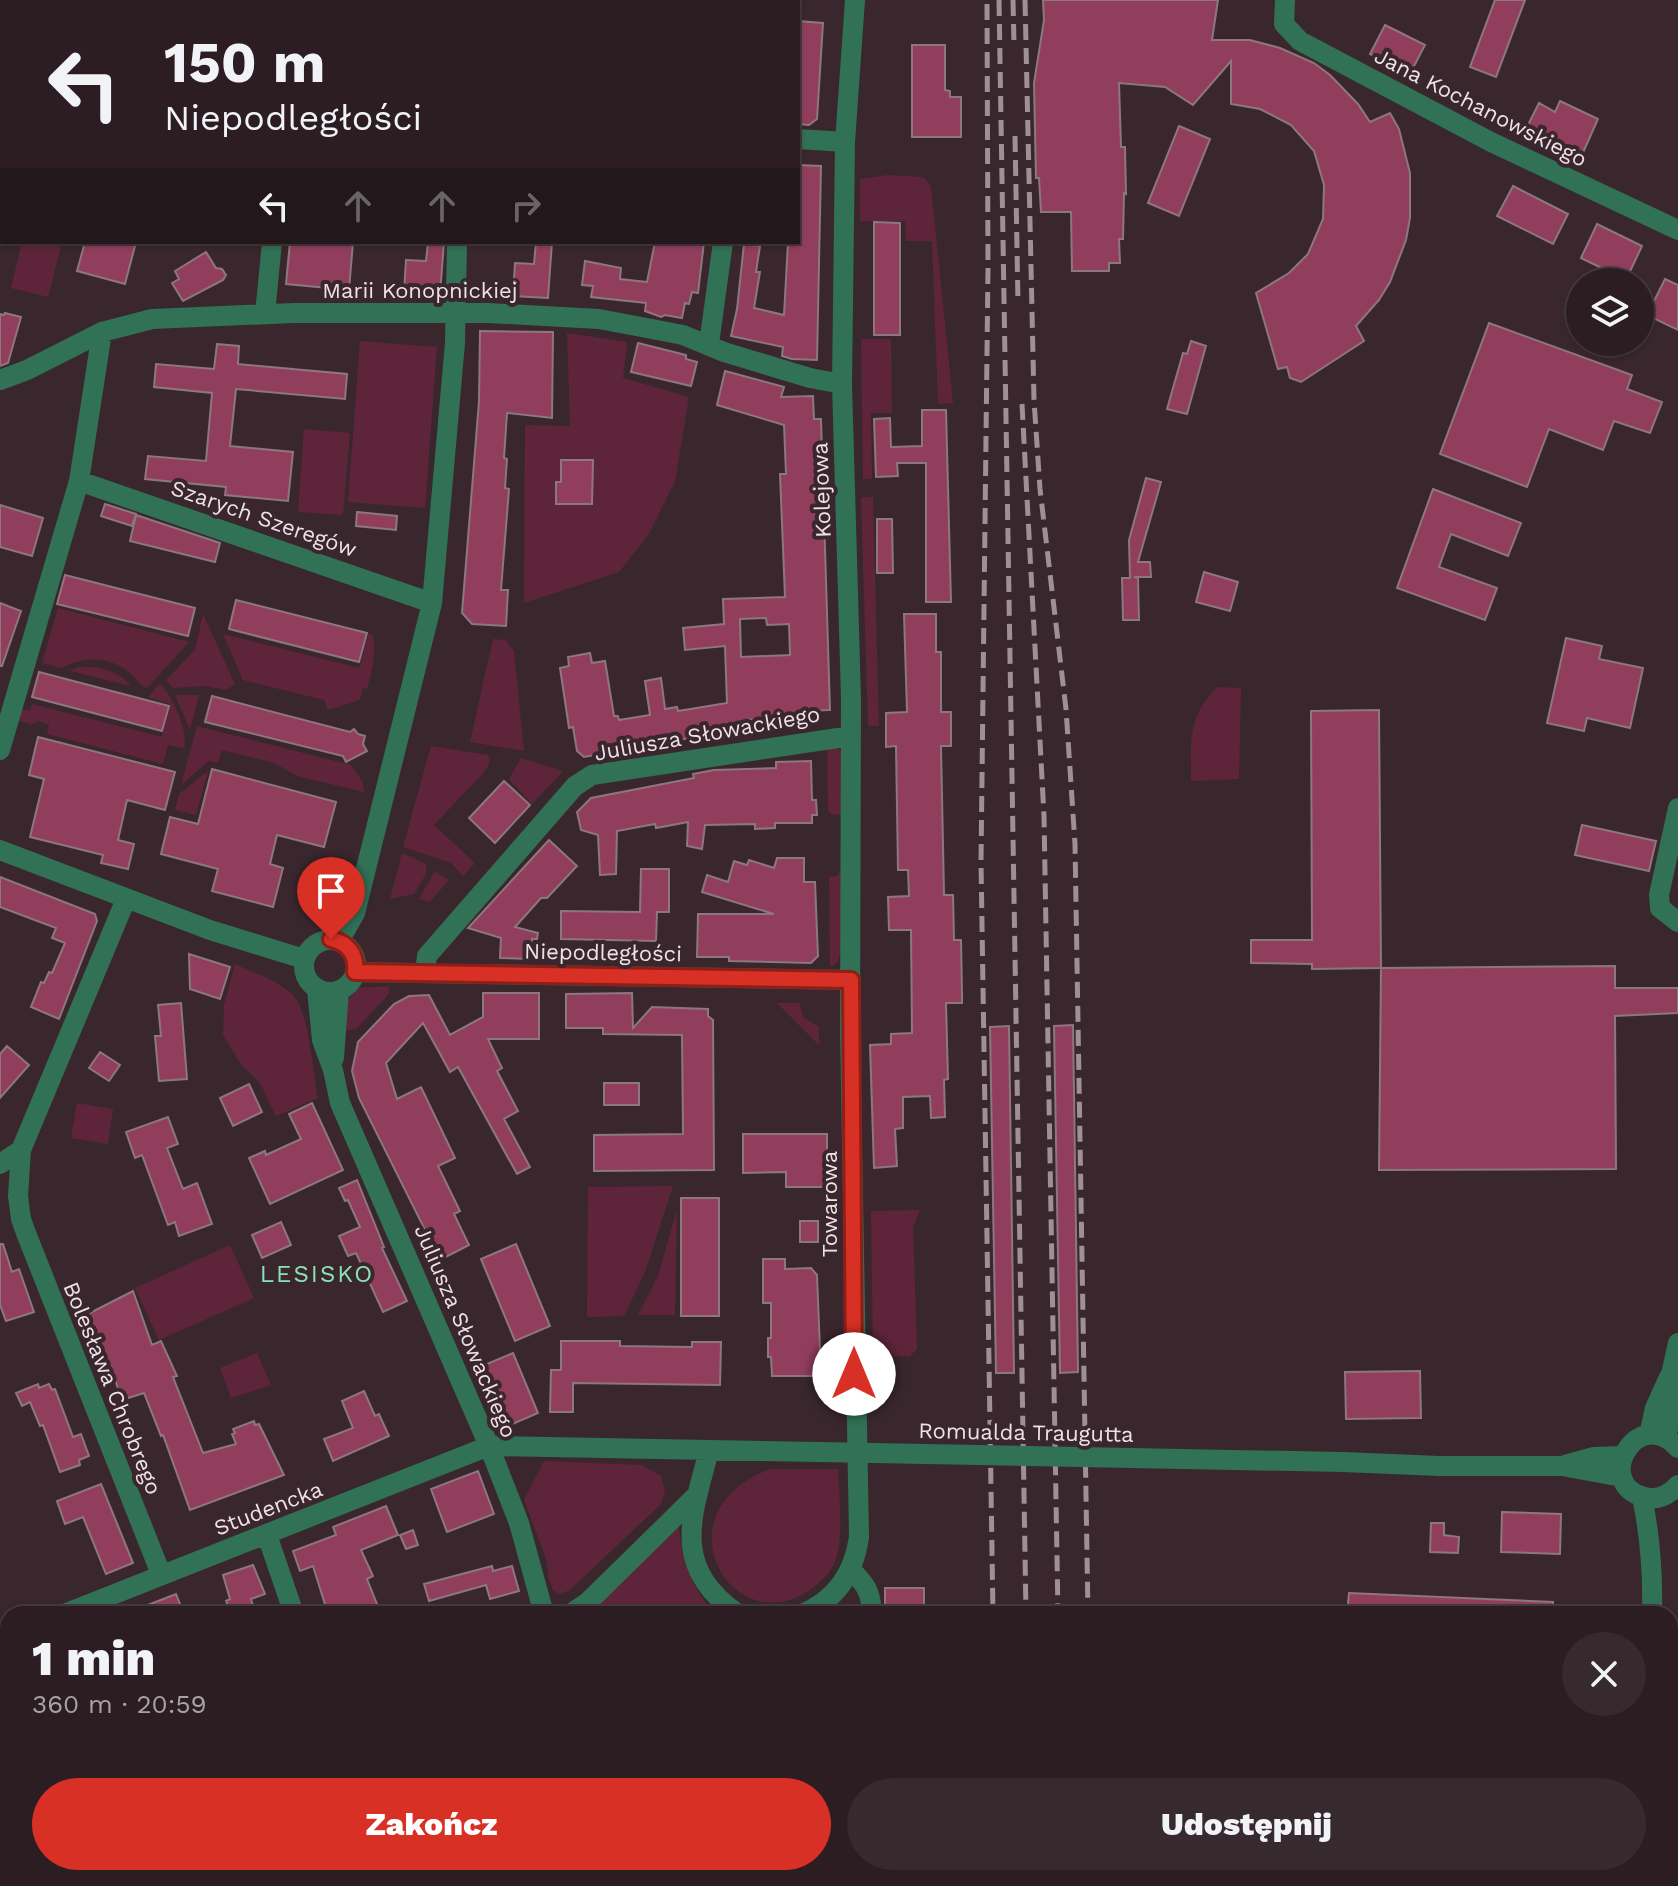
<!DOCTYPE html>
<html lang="pl">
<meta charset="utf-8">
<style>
:root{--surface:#2b1d22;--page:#372a2f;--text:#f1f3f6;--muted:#a6a2a5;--line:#473b40;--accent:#d93025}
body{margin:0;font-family:"Work Sans",sans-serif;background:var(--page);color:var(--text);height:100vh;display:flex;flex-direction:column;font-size:30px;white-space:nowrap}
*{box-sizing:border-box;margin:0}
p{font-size:26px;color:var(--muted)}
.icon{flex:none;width:44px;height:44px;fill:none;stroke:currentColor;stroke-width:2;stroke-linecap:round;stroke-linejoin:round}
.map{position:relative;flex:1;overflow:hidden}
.side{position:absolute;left:0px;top:1606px;width:1678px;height:280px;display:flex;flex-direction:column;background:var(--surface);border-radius:24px 24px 0 0;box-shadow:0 2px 6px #0004,0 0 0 2px var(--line)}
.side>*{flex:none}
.banner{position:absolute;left:0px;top:0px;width:800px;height:244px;box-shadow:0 2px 6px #0004,0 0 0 2px var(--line);background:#2b1d22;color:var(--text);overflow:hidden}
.fabs{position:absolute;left:1566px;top:268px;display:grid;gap:16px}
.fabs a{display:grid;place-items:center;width:88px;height:88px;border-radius:50%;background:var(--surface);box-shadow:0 2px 6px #0004,0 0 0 2px var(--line);font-size:40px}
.pin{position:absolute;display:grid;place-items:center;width:68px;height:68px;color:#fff;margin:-82px -34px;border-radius:50% 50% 50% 0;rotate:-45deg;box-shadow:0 0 8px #0007}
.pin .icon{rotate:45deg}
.me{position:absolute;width:88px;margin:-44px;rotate:0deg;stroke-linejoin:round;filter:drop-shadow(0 0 6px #0008)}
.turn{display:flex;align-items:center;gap:28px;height:168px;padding:0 32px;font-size:36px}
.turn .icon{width:104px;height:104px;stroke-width:2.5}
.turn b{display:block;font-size:56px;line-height:68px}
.lanes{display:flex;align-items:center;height:76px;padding:0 32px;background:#0003;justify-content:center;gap:40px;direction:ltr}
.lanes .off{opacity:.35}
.round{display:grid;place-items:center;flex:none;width:84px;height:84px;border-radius:42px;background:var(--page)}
.overview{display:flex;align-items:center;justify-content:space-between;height:136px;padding:0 32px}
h1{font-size:48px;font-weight:800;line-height:60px}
.primary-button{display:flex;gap:16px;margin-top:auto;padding:16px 32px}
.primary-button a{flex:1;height:92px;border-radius:48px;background:var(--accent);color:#fff;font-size:32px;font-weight:800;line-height:92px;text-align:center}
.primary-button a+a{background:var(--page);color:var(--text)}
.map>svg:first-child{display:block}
.green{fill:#5e253a}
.building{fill:#913e5d;stroke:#8d777e;stroke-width:2;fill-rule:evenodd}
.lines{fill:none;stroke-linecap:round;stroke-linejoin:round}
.minor{stroke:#317156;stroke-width:20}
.rail{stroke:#9f9095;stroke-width:5;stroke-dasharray:16 8;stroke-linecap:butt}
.minor-bridge{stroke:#317156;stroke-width:20}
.route-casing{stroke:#8d1f18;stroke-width:20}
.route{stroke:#d93025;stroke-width:14}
.labels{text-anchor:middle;stroke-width:8;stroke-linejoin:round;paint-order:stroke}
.street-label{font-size:22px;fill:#efe2e6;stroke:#39272d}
.neighbourhood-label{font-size:24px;letter-spacing:2px;fill:#8be0b9;stroke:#39272d}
</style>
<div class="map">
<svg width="1678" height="1886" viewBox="0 0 1678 1886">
<rect width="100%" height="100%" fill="#39272d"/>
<path class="green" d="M888 175 923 177 931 186 953 403 938 404 932 241H906L905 221H860V179Z
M22 242H62L48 297 11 288Z
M567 333 627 342 623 378 689 397 675 481 649 534 619 572 524 603 525 425 570 426Z
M861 339H891L892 413H871L872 479H863Z
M360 341 437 347 425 508 348 502Z
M304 429 350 433 343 515 298 512Z
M861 497H873L879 726H868Z
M58 608 189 642 147 688C137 684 137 678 129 672 109 656 83 656 62 668L42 663Z
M203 614 235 684 226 690 205 686 173 688 166 680 195 650Z
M369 633 373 635C376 654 372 670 367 689L363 688 360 700 328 710 324 700 243 680 223 634 359 668Z
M493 639 505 640 514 651 524 751 470 742Z
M79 667C99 666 118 670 131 686L70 671Z
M160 683C172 697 189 730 184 748L168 745 163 764 47 734 49 725 38 721 32 724 14 720 18 708 30 711 32 704 162 737 170 704 148 697Z
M1217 687 1241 688 1239 779 1191 781C1192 738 1186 720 1217 687Z
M175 695H199L190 730Z
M197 726 351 765 363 782 364 792 297 776 274 763 222 750 218 763 209 761 181 785Z
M827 745 838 748 841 752V814L832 815 828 811Z
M431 746 488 755 490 761 486 770 434 825 475 863 463 876 451 863 403 847Z
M521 758 563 771 532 804 509 779Z
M208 771 196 815 175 810 179 794Z
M402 853 426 864V874L414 894 390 899Z
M841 870V951L837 963 830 967 829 877 837 876Z
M435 871 449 880 430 902 419 899Z
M235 964C254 973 277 980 292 994 309 1010 313 1073 318 1098L276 1116 260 1083 242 1066 223 1035 224 1005Z
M390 986 388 995 356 1029 343 1031 345 1005 357 988Z
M777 1003H799L804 1018 819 1027V1045Z
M77 1103 113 1109 108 1144 71 1138Z
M673 1186 645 1272 624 1316 587 1317 588 1187Z
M677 1209 675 1315H638L658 1276Z
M920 1210 913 1227 917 1349 910 1356H873L871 1211Z
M230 1245 254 1298 159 1340 135 1288Z
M257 1353 271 1385 231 1398 220 1368Z
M544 1461 641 1465 661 1476 665 1491 661 1504 570 1590 559 1594 553 1590 549 1579 546 1559 524 1500Z
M770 1469H838C839 1495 845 1543 833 1566 828 1576 816 1586 807 1592 730 1640 657 1512 770 1469Z
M679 1526C682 1560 690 1586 714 1612L595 1614 594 1607Z"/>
<path class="building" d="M1043 0H1218L1212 40H1250L1280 48 1314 63 1330 75 1358 104 1370 122 1390 113 1399 129 1410 173V218L1406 240 1390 282 1379 300 1356 326 1364 341 1301 382 1290 378 1287 367 1278 369 1256 293 1289 273 1308 254 1323 219 1324 185 1314 151 1291 125 1260 109 1231 104V61L1193 105 1165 87 1119 83 1121 147H1125L1126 194 1124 193 1123 239H1119L1120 263H1109V271H1072L1071 212H1041L1039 178H1036L1034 83 1044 20Z
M1495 0H1525L1496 77 1470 67Z
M798 21 823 23 817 119 809 125 798 124Z
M1385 25 1425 45 1410 74 1370 54Z
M912 45H945V90L950 91V97H961V137H912Z
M1560 101 1598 119 1582 155 1526 129 1539 103 1555 112Z
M1179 126 1210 139 1179 216 1148 203Z
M798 165 821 166 817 360 792 359 782 356 783 347 731 336 737 309 744 244 760 246 756 272H760L754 308 784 315 788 242H798Z
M1513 186 1568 214 1553 244 1497 216Z
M874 222 900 223V335H874Z
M1597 224 1642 246 1626 280 1581 258Z
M85 242H136L125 284 77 271Z
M290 242H353L349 290 286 284Z
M428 242H444L440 294 404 292 406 260 426 261Z
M536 242H552L548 298 513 296 515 263 534 264Z
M655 242H704L698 293 692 292 689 304 685 303 682 318 665 315 661 317 645 311 646 303 591 297 593 286 582 285 585 261 621 268 620 279 647 282Z
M206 252 216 268 222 269 226 275 223 280 183 301 172 283 179 279 175 271Z
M1665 279 1678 285V330L1647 315Z
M5 313 21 317 8 363 0 366V314L4 315Z
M1489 323 1632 375 1627 389 1662 402 1650 433 1614 421 1603 450 1549 429 1527 487 1440 454Z
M480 331 553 332 552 418 507 413 504 458 507 459 505 488 509 489 501 590H508L506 626 472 624 462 613 479 401Z
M1191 341 1206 346 1187 414 1167 409 1183 353 1187 354Z
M638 343 686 355V359L697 362 691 386 631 372Z
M217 344 239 346 238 364 347 374 345 399 236 389 230 446 293 452 288 501 225 495 226 487 145 479 148 456 206 461 212 393 154 387 156 364 214 369Z
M725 371 784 387 781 397 813 396 814 419H821L830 710 801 711V718L745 720 746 724 724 727 725 732 584 757 577 751 573 727 569 728 560 668 569 666 568 657 590 653 592 663 605 661 614 716H618L619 720 650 715 645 681 661 678 665 709 677 707 678 711 727 703 725 646 685 650 683 628 724 624 723 599 785 597 780 474H786L784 425 717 405ZM766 618 767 625 789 624 790 655 741 657 740 619Z
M922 410H946L951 602H926V463H897L898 476 876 477 874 419 890 418 891 447 922 446Z
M561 460H593L592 504H556V482H561Z
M1146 478 1161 482 1138 562H1150L1151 577H1134L1138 578 1139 620H1123L1122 578H1130L1129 540Z
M1433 489 1521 523 1508 556 1451 534 1439 567 1497 588 1485 620 1397 588Z
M105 504 136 514 132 526 101 516Z
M0 505 43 518 32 556 0 547Z
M357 512 397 516 396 530 356 526Z
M136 515 220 543 215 562 130 541Z
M877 519H892L893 573H877Z
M1204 572 1238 582 1230 611 1196 602Z
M65 575 195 608 188 636 57 604Z
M236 600 367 633 359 662 229 629Z
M0 603 21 611 2 666H0Z
M904 614H936V652H941V712H951V746H941L944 895H953L954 940H961L962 994V1003H946L948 1079 944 1080 945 1117 931 1118 930 1096 903 1097V1128L895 1129 897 1166 874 1168 870 1045 891 1044V1034L912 1033 911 930H889L888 897 909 896 908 870H898L896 746 886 747V713L907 712Z
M1566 638 1602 646 1599 659 1643 668 1630 728 1587 718 1584 731 1547 723Z
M39 672 169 706 162 731 32 697Z
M212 696 350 732 354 729 358 734 365 736 363 744 367 751 346 762 343 756 205 722Z
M1379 710 1381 968 1312 969V964L1251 963V940H1312L1311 711Z
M38 737 175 772 165 810 127 800 118 840 134 844 128 869 101 863 103 855 30 837 44 779 29 775Z
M811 761 812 800H816L817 815H812V823H775V828L755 829V824L705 825 702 849 687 846 688 822 656 828 655 824 617 831 616 874 600 875 598 835 581 830 577 812 591 798 694 778 693 774 714 770 776 768V762Z
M212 769 336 802 324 847 277 835 270 864 283 868 273 907 212 891 218 869 161 854 170 817 198 824Z
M504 781 530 805 495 843 469 818Z
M1582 825 1656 841 1649 871 1575 855Z
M549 840 577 866 547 898H541L515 927 538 933 537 939H532L531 959 500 958 501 938 468 928Z
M777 858H804V882H815L818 956 811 963 729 961V957H697L698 914H774L702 892 707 875 728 882 734 861 747 865 749 860 774 868Z
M641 869H669V912H657L656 941 561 939V911L640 912Z
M0 877 95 914 97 921 59 1019 31 1007 41 982 44 983 49 972 52 973 65 943 52 938 56 928 0 907Z
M189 954 230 967 220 999 190 989Z
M1615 966V988H1678V1013L1615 1016 1616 1169 1379 1170 1381 968Z
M483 993H539V1039H488L502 1068 497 1071 518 1111 504 1119 530 1167 517 1174 458 1067 450 1072 423 1023 386 1063 397 1099 421 1087 455 1158 438 1166 460 1211 454 1214 469 1245 440 1260 359 1098 352 1071 358 1042 394 1004 409 996 429 995 450 1035 483 1017Z
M632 993 633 1028 652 1007 708 1009V1016L713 1020 714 1170 594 1171V1135L683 1134 682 1035 603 1034V1028H566V994Z
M181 1003 187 1079 159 1081 155 1036H161L158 1005Z
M1073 1025 1078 1372 1060 1373 1054 1026Z
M1009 1026 1014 1373H996L990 1027Z
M7 1046 29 1065 0 1098V1054Z
M100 1052 120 1065 109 1081 89 1068Z
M604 1083H639V1105H604Z
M249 1084 262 1112 233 1126 220 1098Z
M312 1103 343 1170 270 1204 249 1158 265 1151 266 1155 301 1139 289 1114Z
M168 1117 178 1144 167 1148 183 1189 197 1183 212 1224 179 1236 175 1222 168 1225 142 1155 135 1158 126 1132Z
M743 1134H827V1187H786V1172L743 1173Z
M357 1180 384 1247 382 1248 407 1301 383 1312 356 1253 348 1256 339 1236 360 1227 348 1200 345 1201 339 1188Z
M681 1198H719V1316H681Z
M800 1221H818V1242H800Z
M281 1222 291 1245 262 1258 252 1235Z
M0 1244H3L12 1272 19 1269 34 1312 6 1321 0 1305Z
M516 1244 550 1326 515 1341 481 1259Z
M763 1259H785V1269L811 1268 817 1275 821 1376H772L771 1357H768V1338H771V1303H763Z
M133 1291 152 1345 161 1341 177 1376 173 1377 203 1453 236 1444 232 1434 235 1433 233 1429 254 1421 255 1425 259 1424 284 1475 190 1510 163 1435 161 1436 144 1393 122 1400 114 1377 105 1381 82 1317Z
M561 1341H620V1346L692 1347V1342H721L720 1385 573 1383V1412H550L551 1370H561Z
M513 1353 538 1413 508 1426 482 1366Z
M1420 1371 1421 1418 1346 1419 1345 1372Z
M38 1384 39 1388 49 1384 52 1390 55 1389 73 1437 81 1434 89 1456 79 1460 80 1465 60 1472 43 1425 40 1426 30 1402 22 1406 16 1393Z
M364 1391 375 1416 379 1414 389 1436 333 1461 324 1439 353 1428 342 1401Z
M478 1471 494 1514 447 1532 431 1489Z
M101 1484 133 1563 106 1574 83 1517 65 1524 57 1501Z
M386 1506 398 1535 361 1550 373 1576 367 1579 381 1614H328L313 1566 300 1571 293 1551 336 1535 333 1527Z
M1502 1512 1561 1514 1560 1554 1501 1552Z
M1431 1523H1444V1535L1459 1537 1458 1553 1430 1552Z
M413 1530 418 1545 406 1549 400 1535Z
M253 1565 265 1594 251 1599 253 1606 231 1614 226 1601 230 1599 223 1575Z
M492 1566 493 1571 512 1566 519 1591 490 1599 486 1585 429 1601 424 1584Z
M885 1588H924V1614H885Z
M1349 1593 1553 1602V1614H1347Z
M176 1594 184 1614H127V1613Z"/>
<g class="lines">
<path class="minor" d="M1285 0 1284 24 1300 41 1491 142 1678 230
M397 2V0
M615 2V0
M798 139 845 142
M265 314 272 242
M709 344 723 242
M0 380 27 370 102 332 152 319 294 313H488L599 319 652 329 683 335 724 352 810 378 842 384
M79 481 432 603
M0 750 79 481 102 332
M1678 808 1659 895 1660 908 1678 922
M0 850 210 930 304 959
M126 899 21 1150 18 1196 21 1219 26 1233 161 1574
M304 966a26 26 0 1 1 52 0a26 26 0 1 1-52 0Z
M339 941 355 913 432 603 455 343 457 242
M355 972 851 980
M425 972 427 956 575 786 592 775 851 736
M317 989 322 1040 333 1070 340 1103 489 1446 519 1523 544 1614
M334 1058 339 991
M0 1164 21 1150
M1649 1435 1655 1408 1669 1377
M1665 1438 1673 1413 1672 1370 1678 1343
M1678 1448C1638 1403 1592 1483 1644 1497 1658 1501 1669 1495 1678 1485
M709 1451C691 1518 671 1567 738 1614
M1343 1462 1439 1466H1562L1622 1477
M1565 1465 1594 1457 1623 1456
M1642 1497C1650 1535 1653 1575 1652 1614
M267 1535 294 1614
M850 1569C866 1584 871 1592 872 1614
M64 1614 489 1446 820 1452
M570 1614 588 1602 698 1494
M802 1614C836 1600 854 1573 859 1537L850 1030 851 699 842 384 845 142 855 0
M0 1640 8 1637
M0 1853 8 1859
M1670 1866H1678
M46 1878 65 1886
M1657 1878V1886
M106 1886 126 1878
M523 1886 525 1878
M878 1886V1878"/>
<path class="rail" d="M999 0 1026 1614
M1013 0 1014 44
M1025 0 1034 400 1040 489 1066 709 1075 844 1088 1614
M987 4 988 268 981 862 993 1614
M1015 136 1018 304
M1022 404 1044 816 1058 1614
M997 1878V1886
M1031 1878V1886
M1062 1878V1886
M1093 1878V1886"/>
<path class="minor-bridge" d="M820 1452 1343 1462"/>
</g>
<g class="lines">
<defs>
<path id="route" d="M331 939C348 943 357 954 355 972L851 980 854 1374"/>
</defs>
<use href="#route" class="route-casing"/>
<use href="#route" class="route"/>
</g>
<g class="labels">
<g class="street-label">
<text transform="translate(1481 107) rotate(27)" y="8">Jana Kochanowskiego</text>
<text x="420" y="298">Marii Konopnickiej</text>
<text transform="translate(821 490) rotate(-92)" y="8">Kolejowa</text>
<text transform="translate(264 518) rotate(19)" y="8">Szarych Szeregów</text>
<text transform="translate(707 733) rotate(-10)" y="8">Juliusza Słowackiego</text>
<text transform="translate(603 952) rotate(1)" y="8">Niepodległości</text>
<text transform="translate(829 1204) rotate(-90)" y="8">Towarowa</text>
<text transform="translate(466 1331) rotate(67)" y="8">Juliusza Słowackiego</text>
<text transform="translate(113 1388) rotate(68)" y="8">Bolesława Chrobrego</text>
<text transform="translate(1026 1432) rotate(1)" y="8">Romualda Traugutta</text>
<text transform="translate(268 1508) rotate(-21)" y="8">Studencka</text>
</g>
<g class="neighbourhood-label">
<text x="317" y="1282">LESISKO</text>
</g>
</g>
</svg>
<div class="fabs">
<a><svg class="icon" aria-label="layers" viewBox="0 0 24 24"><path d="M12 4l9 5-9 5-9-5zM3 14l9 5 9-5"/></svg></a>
</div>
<div class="pin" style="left:331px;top:939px;background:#d93025"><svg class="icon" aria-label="arrive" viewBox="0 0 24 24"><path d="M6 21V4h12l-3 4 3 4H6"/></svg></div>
<svg class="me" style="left:854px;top:1374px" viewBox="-20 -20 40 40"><circle r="19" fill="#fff"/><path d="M0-13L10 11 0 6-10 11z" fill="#d93025"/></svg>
<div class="banner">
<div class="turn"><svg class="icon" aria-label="left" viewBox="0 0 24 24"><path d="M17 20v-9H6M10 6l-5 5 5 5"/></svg><div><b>150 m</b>Niepodległości</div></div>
<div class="lanes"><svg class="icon" aria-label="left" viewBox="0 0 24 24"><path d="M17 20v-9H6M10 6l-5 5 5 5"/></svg><svg class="icon off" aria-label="ahead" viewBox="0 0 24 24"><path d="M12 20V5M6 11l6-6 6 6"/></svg><svg class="icon off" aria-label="ahead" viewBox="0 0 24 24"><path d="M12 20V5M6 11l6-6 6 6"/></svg><svg class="icon off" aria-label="right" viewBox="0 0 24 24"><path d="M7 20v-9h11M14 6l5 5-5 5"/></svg></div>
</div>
<section class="side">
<div class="overview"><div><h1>1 min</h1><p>360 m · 20:59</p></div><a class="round"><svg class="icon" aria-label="close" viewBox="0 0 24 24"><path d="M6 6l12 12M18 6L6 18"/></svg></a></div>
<div class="primary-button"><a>Zakończ</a><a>Udostępnij</a></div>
</section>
</div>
